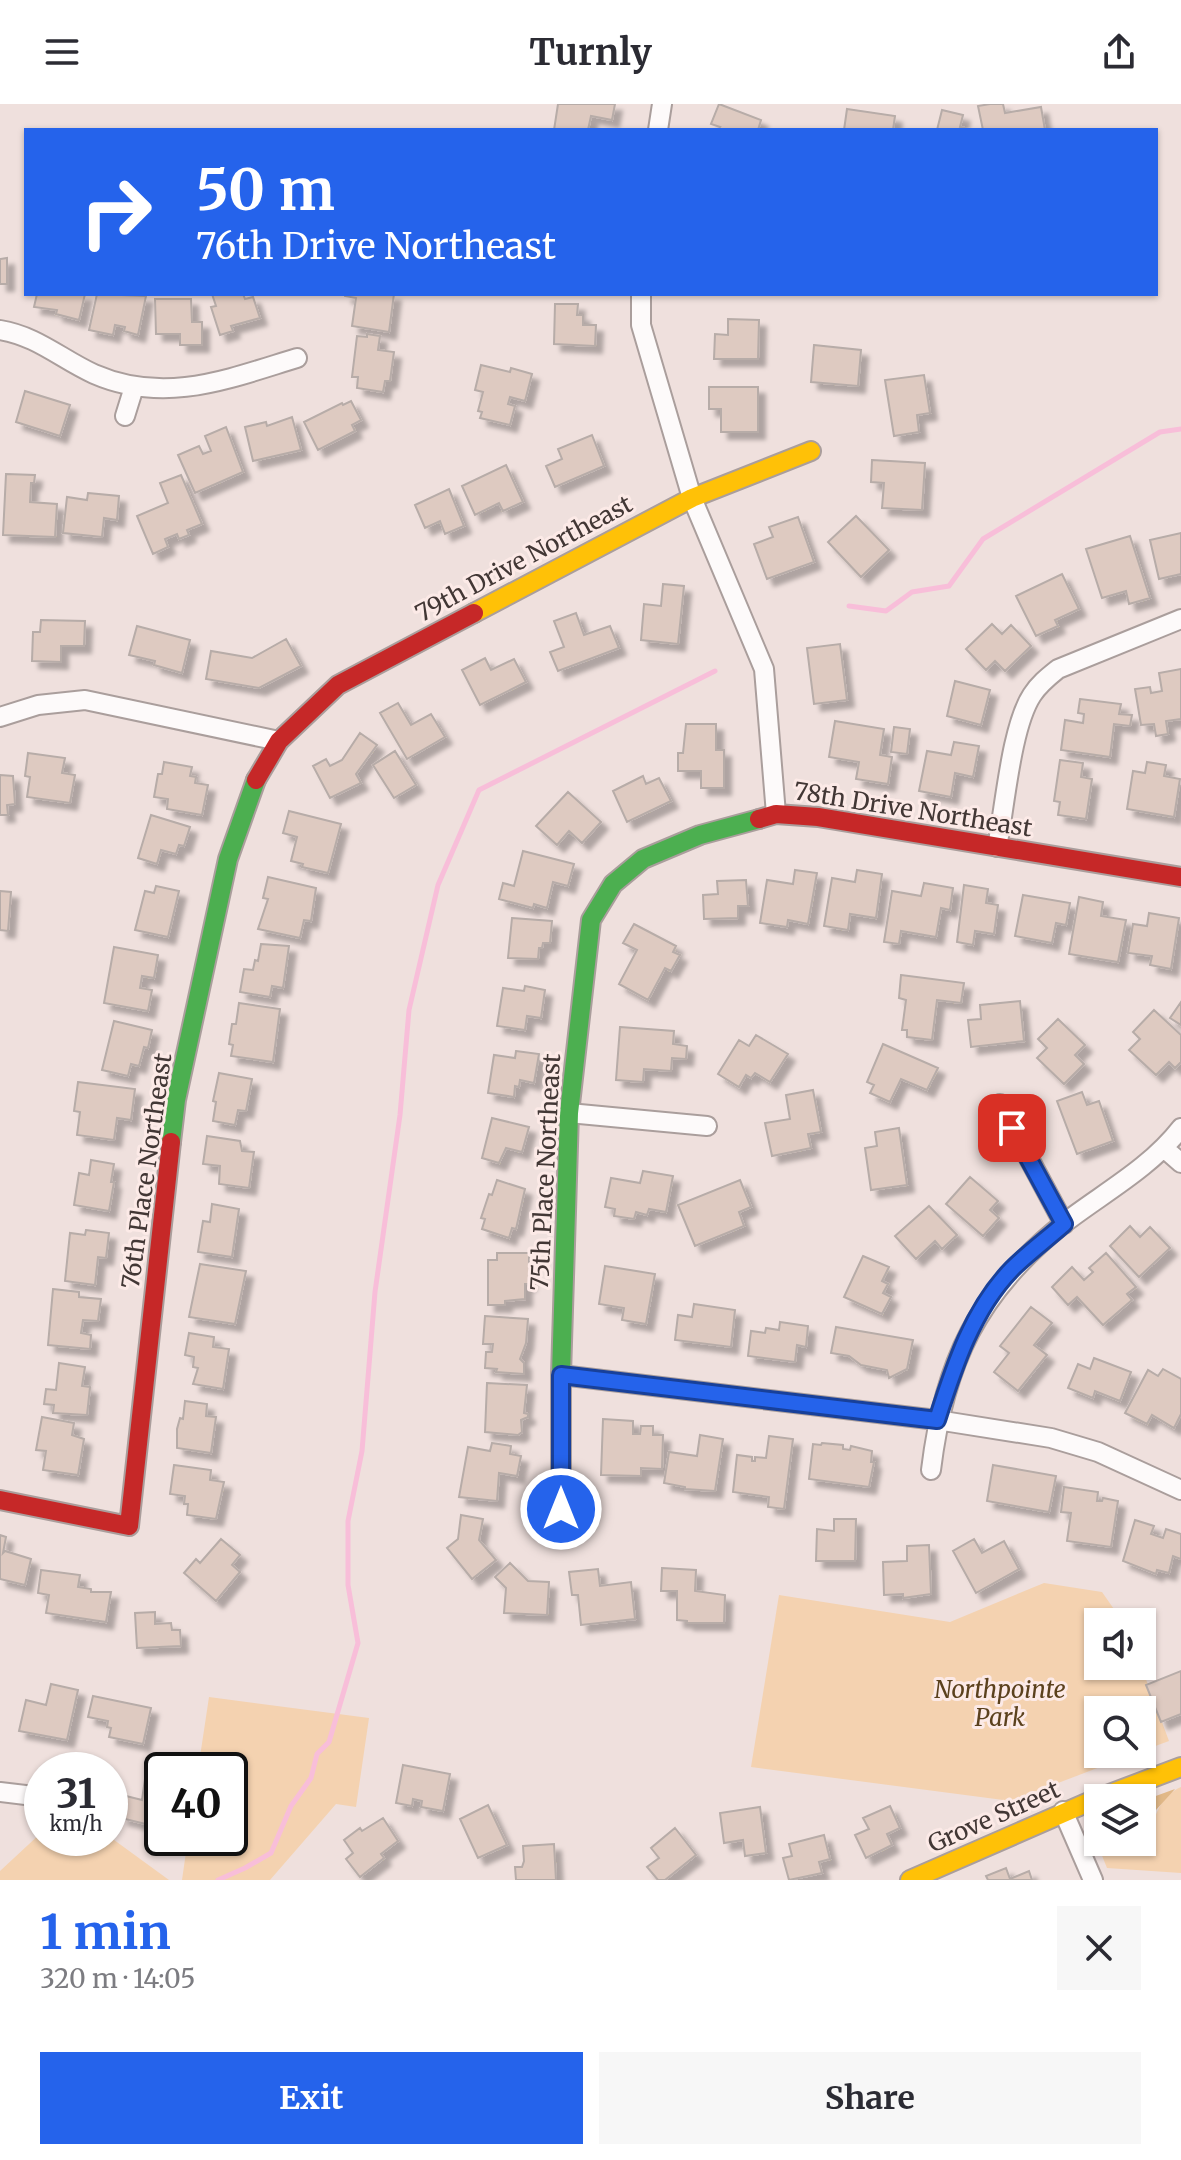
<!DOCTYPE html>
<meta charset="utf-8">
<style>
:root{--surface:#fff;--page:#f7f7f7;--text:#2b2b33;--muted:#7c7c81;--accent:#2563eb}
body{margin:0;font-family:Merriweather,serif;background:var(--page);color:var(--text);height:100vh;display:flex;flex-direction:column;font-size:30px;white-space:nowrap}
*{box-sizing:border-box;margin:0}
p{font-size:26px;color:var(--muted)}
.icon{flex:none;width:44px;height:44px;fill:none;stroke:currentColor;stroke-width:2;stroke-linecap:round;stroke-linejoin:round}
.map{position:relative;height:1776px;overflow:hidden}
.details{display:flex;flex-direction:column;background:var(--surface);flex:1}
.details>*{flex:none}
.hud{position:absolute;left:24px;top:24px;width:1134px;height:168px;border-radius:0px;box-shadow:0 2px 6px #0004;background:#2563eb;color:#fff;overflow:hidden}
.controls{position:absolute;left:1084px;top:1504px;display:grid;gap:16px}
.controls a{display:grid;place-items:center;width:72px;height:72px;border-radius:0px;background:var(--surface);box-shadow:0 2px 6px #0004;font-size:40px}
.speed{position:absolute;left:24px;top:1648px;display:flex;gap:16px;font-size:40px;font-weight:700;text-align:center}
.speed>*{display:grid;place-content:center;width:104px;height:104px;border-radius:50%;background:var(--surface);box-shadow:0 2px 6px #0004;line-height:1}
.speed small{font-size:20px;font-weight:400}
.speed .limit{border:4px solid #111;border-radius:12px;background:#fff;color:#111}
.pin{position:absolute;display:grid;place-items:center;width:68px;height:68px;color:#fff;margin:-34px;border-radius:16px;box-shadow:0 4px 12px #0006}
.me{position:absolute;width:88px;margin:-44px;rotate:0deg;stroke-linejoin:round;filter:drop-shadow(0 0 6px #0008)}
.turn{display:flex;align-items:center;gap:28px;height:168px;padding:0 40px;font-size:36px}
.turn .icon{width:104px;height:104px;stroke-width:2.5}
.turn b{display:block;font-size:56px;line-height:68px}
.round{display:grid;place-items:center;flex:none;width:84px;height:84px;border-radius:0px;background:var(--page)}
.summary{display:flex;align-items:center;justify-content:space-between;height:136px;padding:0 40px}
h1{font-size:48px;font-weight:700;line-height:60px;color:var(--accent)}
.primary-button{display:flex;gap:16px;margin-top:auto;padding:16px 40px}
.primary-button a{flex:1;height:92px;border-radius:0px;background:var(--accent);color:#fff;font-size:32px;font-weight:700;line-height:92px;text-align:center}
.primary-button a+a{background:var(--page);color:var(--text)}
header{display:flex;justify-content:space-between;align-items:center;height:104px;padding:0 40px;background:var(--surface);font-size:36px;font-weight:700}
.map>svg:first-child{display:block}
.green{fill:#f4d2b0}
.forest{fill:#e1b887}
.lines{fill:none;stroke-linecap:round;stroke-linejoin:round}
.stream{stroke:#f8bed9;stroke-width:5}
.building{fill:#decac1;stroke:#b7aca8;stroke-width:2;filter:url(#shadow)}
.street-casing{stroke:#aa9e9c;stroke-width:22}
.fast-casing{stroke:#aa9e9c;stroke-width:22}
.slow-casing{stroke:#aa9e9c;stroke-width:22}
.jam-casing{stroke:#aa9e9c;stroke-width:22}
.street{stroke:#fdfafa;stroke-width:18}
.fast{stroke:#4caf50;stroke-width:18}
.slow{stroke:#ffc107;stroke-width:18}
.jam{stroke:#c62828;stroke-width:18}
.route-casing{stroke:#184099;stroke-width:20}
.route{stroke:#2563eb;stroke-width:14}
.labels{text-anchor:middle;stroke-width:6;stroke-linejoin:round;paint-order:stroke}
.street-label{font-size:24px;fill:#423735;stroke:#fceae7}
.park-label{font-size:24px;font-style:italic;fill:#5b411d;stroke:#fceae7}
</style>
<header><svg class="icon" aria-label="menu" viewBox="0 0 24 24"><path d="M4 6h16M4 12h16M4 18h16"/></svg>Turnly<svg class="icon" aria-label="share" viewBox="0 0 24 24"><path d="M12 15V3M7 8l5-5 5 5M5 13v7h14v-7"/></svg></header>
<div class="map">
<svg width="1181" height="1776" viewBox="0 0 1181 1776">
<defs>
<filter id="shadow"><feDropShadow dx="7" dy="7" stdDeviation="2" flood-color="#0004"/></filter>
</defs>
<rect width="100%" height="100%" fill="#efe0dd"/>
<path class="green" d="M1044 1479 1102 1488 1123 1518H1098V1562H1141L1169 1637 1142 1647V1606H1098V1650H1134L1011 1697 751 1663 779 1491 950 1518Z
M209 1593 369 1614 356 1703 336 1700 270 1776H182L188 1734H230V1666H198Z
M1181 1683V1769L1107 1764 1092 1727 1098 1715V1738H1142V1735L1149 1734C1154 1713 1160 1692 1181 1683Z
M42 1728V1734L110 1733 169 1776H0V1767Z"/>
<path class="forest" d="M1175 1685 1156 1706 1149 1734 1142 1735V1697Z"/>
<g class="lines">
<path class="stream" d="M849 502 886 507 912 488 949 482 983 435 1160 328 1181 325
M218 1776 245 1764 271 1749 291 1702 311 1674 317 1650 329 1638 358 1539 348 1481V1417L362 1347 375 1188 400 1011 409 906 438 781 479 686 715 567"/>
</g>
<path class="building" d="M558 0H615L612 16 591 12 588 26H554Z
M719 0 761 16 758 26H717L720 23 711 20Z
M990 0H1003L1005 9 1041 3 1045 26H983L978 2Z
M847 5 895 12 893 26H844Z
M942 6 963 11 960 23 975 26H937Z
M7 154V180H0V155Z
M37 190H85L79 216 56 210 57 206 34 203Z
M97 190 146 192 138 231 124 227 125 223 115 221 113 231 89 226Z
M212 190H243L245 195 253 193 260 214 231 222 233 227 220 231 211 203 216 202Z
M345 190H394L389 228 352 222 356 194 345 192Z
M155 195H191L192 218H202V241H180V230H156Z
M555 200H578L577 211H583V221H596L595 242 554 240Z
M728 215 759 216 758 255H714L715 230 728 231Z
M367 230 380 232 378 246 394 248 390 277H385L383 288 357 284 358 273H352L357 232 367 233Z
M814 241 861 246 858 282 811 278Z
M481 261 510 268 511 264 532 270 525 297 510 293 508 300 515 302 510 321 480 314 482 308 478 307 483 288 475 286Z
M924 271 930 309 917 311 919 328 894 332 885 276Z
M709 283H758V328H721V305H709Z
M25 287 70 301 60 332 16 318Z
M351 297 361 316 352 321 355 327 318 346 304 318 342 299 343 301Z
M292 313 301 346 253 357 245 323 266 318 267 322Z
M226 323 243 368 195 389 178 351 199 342 203 350 211 347 205 332Z
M592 331 604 362 555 383 546 362 562 355 558 345Z
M872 356 925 359 922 406 882 404 884 379 871 378Z
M506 361 523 398 503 407 499 399 475 411 462 382Z
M6 370 35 371 34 379H31L30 398 57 400 55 433 3 431Z
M181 371 202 420 187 426 189 431 179 435 177 430 165 435 168 443 153 450 137 412 168 399 160 379Z
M449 385 464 422 445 430 440 417 425 424 415 401Z
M88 389 119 392 117 416 104 414 102 433 63 429 67 393 87 396Z
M856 412 889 446 861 473 828 438Z
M798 413 814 458 767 475 754 440 773 433 769 423Z
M1181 429V470L1159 475 1150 436Z
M1130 432 1150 494 1129 500 1126 487 1102 494 1086 445Z
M1062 470 1079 505 1055 516 1058 522 1036 532 1016 492Z
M663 480 684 482 678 540 641 536 644 500 661 502Z
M576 509 584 531 610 522 619 544 558 567 550 548 564 543 554 517Z
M41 516 85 517 84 542H61V558L32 557 33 528H40Z
M992 520 1002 530 1011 521 1031 542 1005 567 995 557 986 566 966 545Z
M137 522 190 536 182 569 154 561 155 557 129 551Z
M286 535 301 562 259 584 206 575 211 547 252 554Z
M840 540 847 596 814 600 807 544Z
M485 554 491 566 514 555 526 578 480 601 462 566Z
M1181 565V615L1166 617 1168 630 1156 632 1154 620 1141 621 1135 585 1150 583 1151 589 1162 587 1159 569Z
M955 577 990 586 981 621 947 612Z
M1080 595 1121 600 1119 610 1132 611 1130 622 1114 620 1110 653 1061 646 1065 616 1083 619 1084 610 1078 609Z
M398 599 411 621 431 610 445 633 407 655 380 609Z
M835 617 884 625 880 651 892 653 888 680 856 675 859 658 829 653Z
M686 620H716V646H724V684H701V667H678V649H683Z
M894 623 910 625 907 650 891 648Z
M360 629 377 641 356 670 361 679 330 694 313 662 326 655 330 662 342 656Z
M954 638 979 642 973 673 955 669 951 693 919 687 927 647 951 651Z
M395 647 416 681 394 694 373 661Z
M28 649 65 654 62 669 75 671 70 699 27 693 30 673 25 672Z
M1060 656 1083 659 1081 673 1092 675 1086 715 1058 711 1060 698 1054 697Z
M164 658 192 663 190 672 196 673 195 679 208 681 202 711 167 705 168 695 154 693 158 670H162Z
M1147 658 1166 661 1164 672 1180 675 1174 713 1127 705 1133 667 1145 669Z
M0 671 13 672 15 700 7 701 8 711H0Z
M643 672 646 680 659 674 671 697 627 718 613 687Z
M568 688 601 718 582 739 569 727 557 741 536 722Z
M289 707 341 720 328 769 302 763 303 760 291 757 297 733 283 729Z
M151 711 190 723 184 742 179 741 176 750 161 746 157 760 138 754Z
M523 747 574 760 568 782 553 778 547 804 534 800 533 804 499 795 503 779 514 782Z
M795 766 817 769 808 820 788 816 787 823 760 819 767 776 793 780Z
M857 766 882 770 876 814 850 810 848 826 824 822 832 774 855 778Z
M268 773 316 784 311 817 304 816 300 834 258 825 268 795 263 794Z
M746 776 748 802H738V814L704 815 703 791 718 790 717 777Z
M924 779 953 784 950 806 941 804 936 833 901 827 899 840 884 838 892 787 921 792Z
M964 781 988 785 986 799 998 801 994 830 975 827 973 841 957 838Z
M156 782 179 787 168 833 135 826 145 787 154 789Z
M0 787 11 788 8 827 0 826Z
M1023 791 1070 799 1066 821 1056 819 1052 839 1015 832Z
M1079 793 1103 798 1101 812 1126 816 1118 858 1069 850Z
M1149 809 1179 814 1171 865 1150 861 1152 852 1128 849 1133 820 1147 822Z
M512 814 552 817 550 839H543L542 844H539L538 855 508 854Z
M634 820 676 842 673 848 680 851 671 867 665 864 648 896 619 880 637 846 623 839Z
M261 840 289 842 283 884 272 882 270 893 240 888 244 865 253 866 255 856 258 857Z
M114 843 158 851 154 874 142 872 140 884 152 886 148 907 104 899Z
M901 871 964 879 961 899 937 896 932 936 907 933V926H902L906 896 899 894Z
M525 882 545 886 541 914 527 912 525 926 497 922 503 884 524 887Z
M1020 897 1024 937 971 943 968 916 981 915 980 901Z
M1181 898V921L1170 914Z
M239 899 280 905 273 958 231 952 233 941 229 940 232 920H236Z
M1154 906 1181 931V958L1175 964 1169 958 1156 971 1129 946 1140 935 1133 928Z
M1058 915 1085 941 1075 951 1084 960 1064 980 1037 954 1047 944 1038 935Z
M114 917 152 926 148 944 144 943 139 962 131 960 128 972 102 966Z
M620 923 674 927 673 940 687 942 686 955 672 954 671 967 644 965 643 978 616 976Z
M756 931 788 950 770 978 755 969 751 974 746 971 739 983 718 970 739 936 749 942Z
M883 940 938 964 927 986 901 975 890 998 870 989 874 981 867 978Z
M516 947 539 950 534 979 520 976 519 983 515 982 514 993 488 989 494 951 515 954Z
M219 969 252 975 246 1007 238 1006 235 1021 213 1017 216 998 213 997Z
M78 978 135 985 131 1016 117 1014 114 1036 77 1031 80 1008 74 1007Z
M813 986 821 1028 808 1030 811 1044 772 1052 765 1019 790 1015 786 991Z
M1082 988 1087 1001 1099 997 1113 1037 1077 1050 1057 997Z
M492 1014 529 1023 522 1048 506 1044 499 1059 482 1054Z
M899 1024 907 1081 871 1086 865 1044 877 1042 875 1028Z
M207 1032 240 1037 242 1047 254 1048 249 1084 219 1080 220 1062 203 1060Z
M91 1056 114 1060 111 1078H114L109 1107 74 1101 79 1069 89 1071Z
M643 1067 673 1072 666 1108 649 1105 647 1111 636 1108 634 1115 614 1112 615 1105 605 1103 611 1074 640 1079Z
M970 1073 998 1097 990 1106 999 1114 983 1132 946 1100Z
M497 1076 525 1085 516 1125 512 1124 509 1134 482 1125 485 1115 481 1114 489 1090 492 1091Z
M740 1076 751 1103 739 1108 744 1122 695 1142 678 1101Z
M212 1100 239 1105 232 1153 198 1148 203 1117 210 1118Z
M929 1102 957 1131 942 1145 935 1137 916 1155 895 1132Z
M1130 1122 1140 1133 1150 1123 1170 1144 1139 1173 1110 1142Z
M86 1126 109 1129 106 1154 98 1153 95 1181 65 1177 70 1129 85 1131Z
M497 1149H529V1180H525V1195L505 1197V1201H488V1156H497Z
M1106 1149 1136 1183 1127 1190 1132 1196 1103 1221 1077 1193 1068 1201 1052 1183 1072 1163 1084 1176 1093 1168 1089 1164Z
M863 1152 889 1163 882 1177 888 1180 883 1189 891 1193 882 1210 844 1193Z
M200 1160 246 1167 235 1220 189 1213Z
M605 1162 655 1170 646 1220 622 1216 624 1204 599 1200Z
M53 1185 79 1188V1193L101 1195 98 1217 83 1216 81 1229 91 1231 90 1245 48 1241Z
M694 1200 735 1206 731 1243 675 1236 678 1211 692 1213Z
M1031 1203 1052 1219 1034 1241 1047 1251 1018 1287 994 1268 1009 1249 1000 1242Z
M485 1212 528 1215 526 1239 520 1255 524 1259V1270L496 1268 497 1265 485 1264 486 1248H492L493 1240H483Z
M780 1218 808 1222 806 1243 797 1241 795 1258 748 1252 751 1227 765 1229 766 1224 779 1226Z
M836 1223 913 1236 907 1265 889 1274 887 1266 861 1261 849 1252 831 1249Z
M189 1229 214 1233 213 1243 229 1245 223 1285 193 1280 198 1264 193 1263 194 1253 185 1251Z
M1094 1254 1131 1268 1120 1297 1095 1287 1093 1294 1068 1284 1078 1260 1090 1265Z
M59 1259 85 1263 82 1282 90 1283 87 1311 53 1309 54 1301 44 1300 46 1285 56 1286Z
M1163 1265 1181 1275V1310L1174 1324 1152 1311 1147 1320 1125 1309 1148 1266 1158 1272Z
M487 1279 527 1281 524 1309 528 1310V1313L521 1316 522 1328 518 1331 485 1328Z
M185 1297 207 1300 206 1312 216 1313 211 1349 177 1344V1325L180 1314 183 1315Z
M42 1313 74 1319 72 1331 84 1335 78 1371 43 1366 46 1347 36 1346Z
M603 1315 633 1317V1330H640L641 1322H653V1331H663L662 1365 641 1364V1372L601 1371Z
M700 1331 723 1335 715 1387 685 1385V1383L664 1379 669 1348 697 1352Z
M769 1332 793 1335 784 1405 768 1403 769 1393 733 1388 737 1351 752 1353V1357H755V1353L766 1354Z
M492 1339 511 1342 510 1350 521 1352 517 1372 499 1369 497 1397 459 1393 468 1343 490 1347Z
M822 1339 843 1341V1345L850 1346 851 1342 872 1347 871 1358H874L869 1383 809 1375 813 1340 821 1341Z
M174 1361 211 1366 210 1376 224 1378 216 1415 187 1411 188 1400H184L185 1392 170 1390Z
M993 1361 1056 1372 1049 1408 987 1397Z
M1064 1383 1098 1388 1097 1397H1102L1103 1394 1118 1397 1111 1443 1067 1437 1071 1409 1061 1408Z
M461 1411 483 1415 479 1436 496 1456 472 1475 447 1444 458 1435Z
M834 1415H856L855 1457H816L817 1425 834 1427Z
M1135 1416 1154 1422 1151 1430 1163 1434 1166 1425 1181 1430V1455L1173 1452 1169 1469 1157 1466 1156 1470 1123 1457Z
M0 1431 6 1433 3 1449 5 1447 31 1455 25 1481 0 1475Z
M221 1435 240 1451 232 1461 240 1468 216 1497 184 1469 196 1455 200 1459Z
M974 1435 982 1449 1004 1437 1019 1465 976 1489 953 1447Z
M929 1441 931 1490 903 1494V1490L884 1491 883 1458 907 1457V1442Z
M510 1459 528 1477 549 1478 547 1511 504 1509 506 1484 495 1473Z
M662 1464 696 1466 695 1487 725 1491 724 1519H687V1517L677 1516V1487H661Z
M598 1465 600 1482 631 1478 635 1515 581 1521 578 1491H572L569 1468Z
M41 1466 80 1471 78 1483 91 1485V1488H111L106 1518 46 1509 49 1491 38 1489Z
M155 1508V1520L171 1519 172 1526H180L181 1542 137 1544 135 1509Z
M1181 1567V1610L1161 1618 1146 1581Z
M51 1580 78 1586 67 1636 19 1627 26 1596 46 1601Z
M93 1592 151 1604 143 1640 109 1633 111 1624 107 1623 108 1617 88 1613Z
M403 1661 450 1670 443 1707 421 1703 422 1697 413 1695 412 1702 396 1699Z
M145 1675 162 1679V1724L121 1714 126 1692 142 1696Z
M488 1701 507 1741 478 1754 460 1715Z
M890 1702 900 1724 887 1730 892 1741 866 1754 855 1731 869 1725 863 1714Z
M760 1703 766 1749 745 1752 743 1736 724 1739 720 1709Z
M383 1714 398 1737 381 1750 384 1754 360 1773 346 1755 353 1749 344 1736 360 1724 362 1727Z
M675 1724 696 1751 665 1776H658L647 1763 659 1754 651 1744Z
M824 1731 830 1755 819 1758 822 1769 789 1776 783 1754 792 1752 789 1740Z
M554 1740 556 1776H516L515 1763H522L524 1757 523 1742Z
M1006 1764 1010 1775 1029 1767 1032 1776H988L986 1772Z"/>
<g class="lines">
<defs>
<path id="street" d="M658 26 662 0
M641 190V221L692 394 764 565 776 710
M0 226C37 232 61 255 94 270 165 301 228 275 297 254
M125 312 134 283
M0 613 38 601 85 596 279 637
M997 743C1005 703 1011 623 1032 591 1039 580 1048 573 1058 565L1181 515
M1000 1000 1064 1120
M569 1009 707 1022
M1165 1045 1181 1059
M561 1271 937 1316 1051 1334 1098 1348 1181 1386
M931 1366C944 1259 977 1189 1063 1120 1103 1089 1149 1065 1181 1024
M0 1688 42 1693
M1063 1707 1093 1776"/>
<path id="fast" d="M171 1038 176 996 228 755 256 676
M561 1405V1271L569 1009 591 816 613 780 643 755 700 731 759 715"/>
<path id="slow" d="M474 509 692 394 811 347
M1099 1694 1181 1663
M910 1776 1098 1694"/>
<path id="jam" d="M256 676 279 637 338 581 474 509
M759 715 776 710 818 713 1181 773
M0 1396 129 1422 171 1038"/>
</defs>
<use href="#street" class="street-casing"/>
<use href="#fast" class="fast-casing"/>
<use href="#slow" class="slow-casing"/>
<use href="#jam" class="jam-casing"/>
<use href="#street" class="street"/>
<use href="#fast" class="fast"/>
<use href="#slow" class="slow"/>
<use href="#jam" class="jam"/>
</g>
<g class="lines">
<defs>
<path id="route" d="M561 1405V1271L937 1316C954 1263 972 1206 1012 1165 1028 1149 1047 1135 1064 1120L1012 1024"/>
</defs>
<use href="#route" class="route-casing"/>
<use href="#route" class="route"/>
</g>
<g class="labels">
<g class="street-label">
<text transform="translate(524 455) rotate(-28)" y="8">79th Drive Northeast</text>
<text transform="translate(913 706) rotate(9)" y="8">78th Drive Northeast</text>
<text transform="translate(147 1067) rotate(-82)" y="8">76th Place Northeast</text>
<text transform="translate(546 1068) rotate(-87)" y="8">75th Place Northeast</text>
<text transform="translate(994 1713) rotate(-24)" y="8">Grove Street</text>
</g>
<g class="park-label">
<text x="1000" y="1594">Northpointe<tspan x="1000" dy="28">Park</tspan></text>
</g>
</g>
</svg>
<div class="controls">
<a><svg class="icon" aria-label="sound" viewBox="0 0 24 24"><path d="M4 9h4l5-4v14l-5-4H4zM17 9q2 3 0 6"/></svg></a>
<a><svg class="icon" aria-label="search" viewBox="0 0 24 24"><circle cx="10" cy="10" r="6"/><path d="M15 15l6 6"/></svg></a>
<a><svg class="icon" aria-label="layers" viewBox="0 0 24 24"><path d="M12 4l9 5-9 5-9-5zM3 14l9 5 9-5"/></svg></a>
</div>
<div class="speed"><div>31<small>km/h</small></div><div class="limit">40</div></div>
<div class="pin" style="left:1012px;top:1024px;background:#d93025"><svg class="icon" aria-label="arrive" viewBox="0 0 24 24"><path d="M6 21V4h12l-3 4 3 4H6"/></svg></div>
<svg class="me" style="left:561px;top:1405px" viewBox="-20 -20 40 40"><circle r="17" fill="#2563eb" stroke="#fff" stroke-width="3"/><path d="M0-11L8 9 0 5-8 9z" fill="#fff"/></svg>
<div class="hud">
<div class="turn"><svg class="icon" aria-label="right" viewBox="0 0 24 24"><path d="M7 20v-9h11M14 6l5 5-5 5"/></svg><div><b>50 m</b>76th Drive Northeast</div></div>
</div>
</div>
<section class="details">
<div class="summary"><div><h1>1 min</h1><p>320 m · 14:05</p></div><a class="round"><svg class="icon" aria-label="close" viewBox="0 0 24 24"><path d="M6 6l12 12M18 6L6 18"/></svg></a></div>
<div class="primary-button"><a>Exit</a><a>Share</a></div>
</section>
